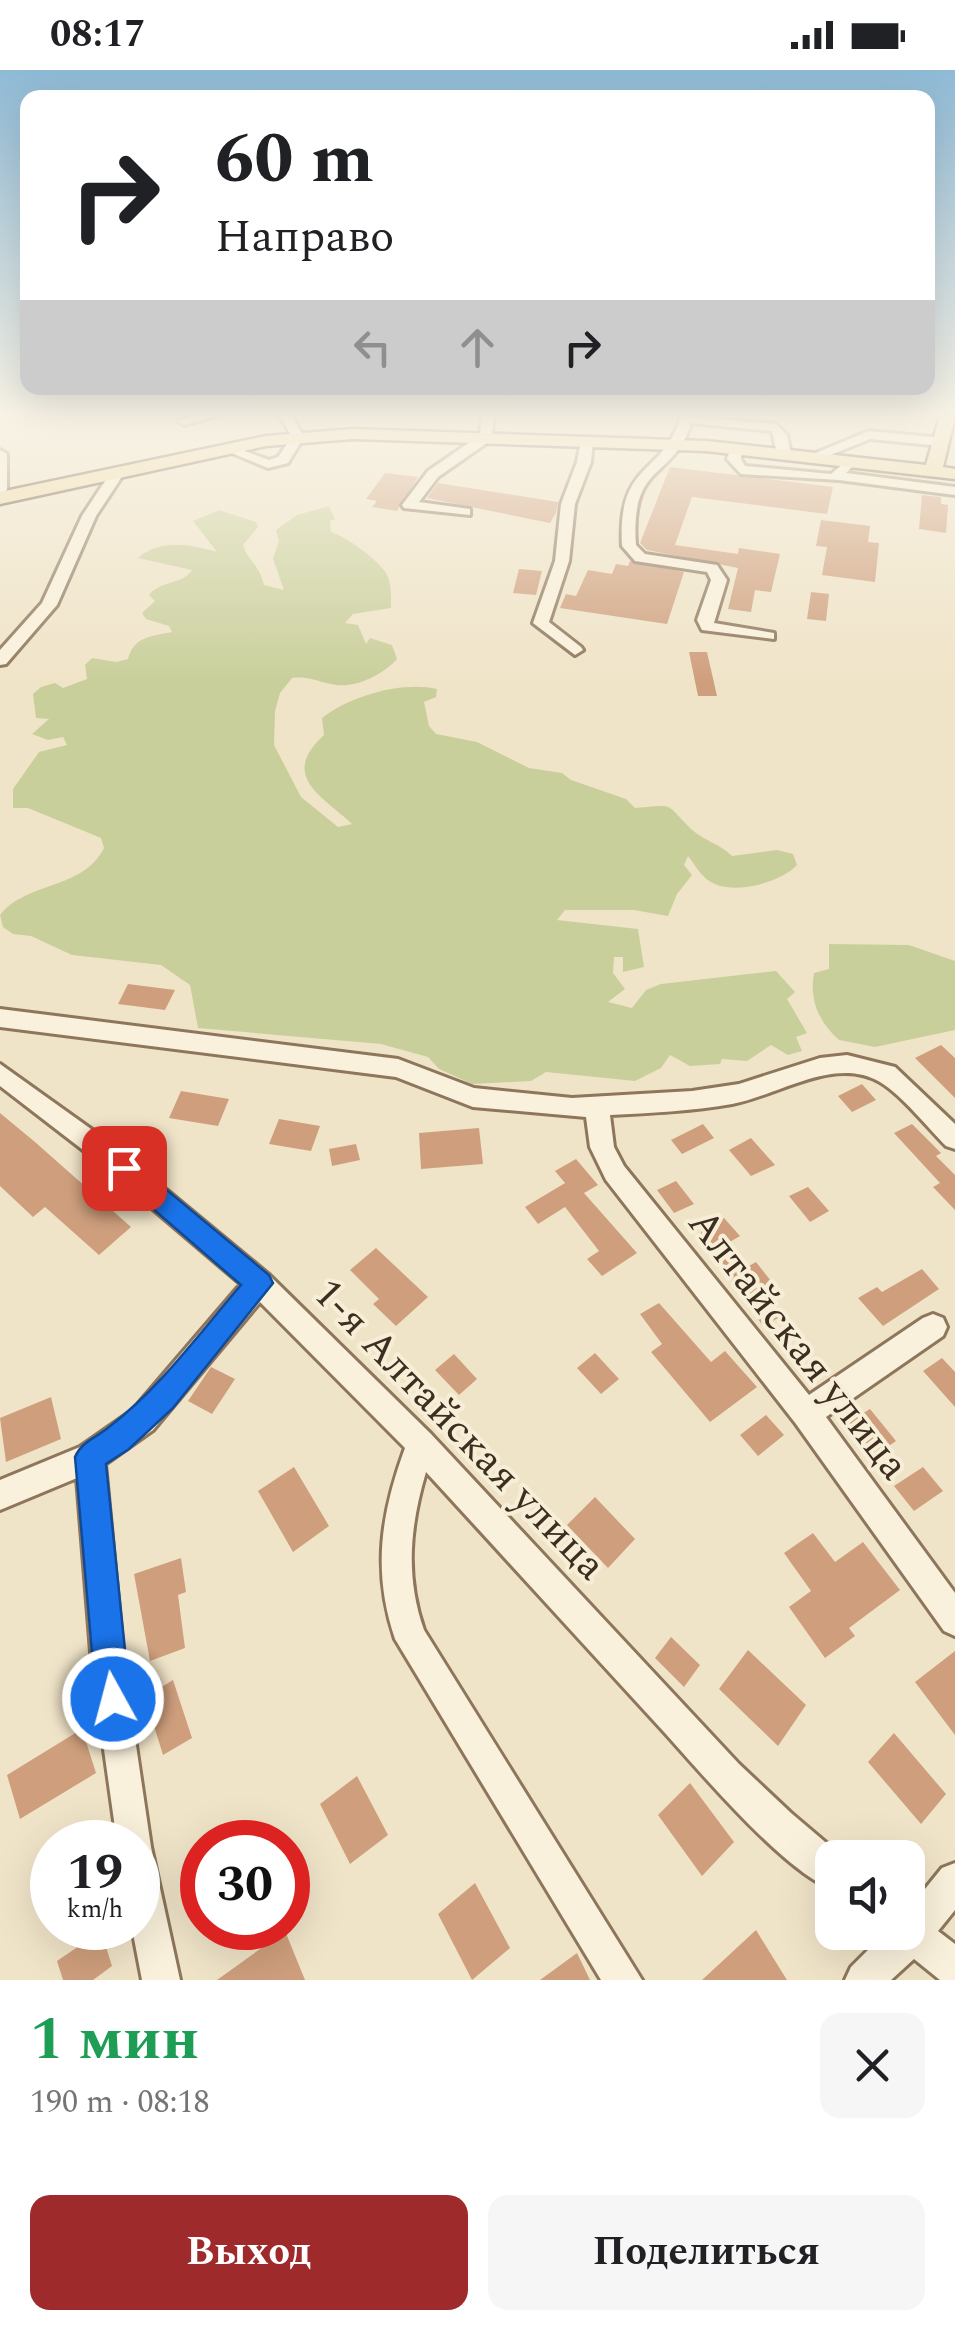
<!DOCTYPE html>
<html lang="ru">
<meta charset="utf-8">
<style>
:root{--surface:#fff;--page:#f6f6f6;--text:#202124;--muted:#757577;--accent:#9e2a2b}
body{margin:0;font-family:Spectral,serif;background:var(--page);color:var(--text);height:100vh;display:flex;flex-direction:column;font-size:38px;white-space:nowrap}
*{box-sizing:border-box;margin:0}
p{font-size:32px;color:var(--muted)}
.icon{flex:none;width:55px;height:55px;fill:none;stroke:currentColor;stroke-width:2;stroke-linecap:round;stroke-linejoin:round}
.map{position:relative;height:1910px;overflow:hidden}
.panel{display:flex;flex-direction:column;background:var(--surface);flex:1}
.panel>*{flex:none}
.guide{position:absolute;left:20px;top:20px;width:915px;height:305px;border-radius:20px;box-shadow:0 10px 40px #0002;background:#fff;color:var(--text);overflow:hidden}
.fabs{position:absolute;left:815px;top:1770px;display:grid;gap:20px}
.fabs a{display:grid;place-items:center;width:110px;height:110px;border-radius:20px;background:var(--surface);box-shadow:0 10px 40px #0002;font-size:50px}
.speed{position:absolute;left:30px;top:1750px;display:flex;gap:20px;font-size:50px;font-weight:700;text-align:center}
.speed>*{display:grid;place-content:center;width:130px;height:130px;border-radius:50%;background:var(--surface);box-shadow:0 10px 40px #0002;line-height:1}
.speed small{font-size:25px;font-weight:400}
.speed .limit{border:15px solid #d22;background:#fff;color:#111}
.pin{position:absolute;display:grid;place-items:center;width:85px;height:85px;color:#fff;margin:-42px;border-radius:20px;box-shadow:0 5px 15px #0006}
.me{position:absolute;width:110px;margin:-55px;rotate:353deg;stroke-linejoin:round;filter:drop-shadow(0 0 8px #0008)}
.turn{display:flex;align-items:center;gap:35px;height:210px;padding:0 30px;font-size:45px}
.turn .icon{width:130px;height:130px;stroke-width:2.5}
.turn b{display:block;font-size:70px;line-height:85px}
.lanes{display:flex;align-items:center;height:95px;padding:0 30px;background:#0003;justify-content:center;gap:50px;direction:ltr}
.lanes .off{opacity:.35}
.round{display:grid;place-items:center;flex:none;width:105px;height:105px;border-radius:20px;background:var(--page)}
.summary{display:flex;align-items:center;justify-content:space-between;height:170px;padding:0 30px}
h1{font-size:60px;font-weight:700;line-height:75px;color:#1e9e55}
.primary-button{display:flex;gap:20px;margin-top:auto;padding:20px 30px}
.primary-button a{flex:1;height:115px;border-radius:20px;background:var(--accent);color:#fff;font-size:40px;font-weight:700;line-height:115px;text-align:center}
.primary-button a+a{background:var(--page);color:var(--text)}
.status{display:flex;justify-content:space-between;align-items:center;height:70px;padding:0 50px;background:var(--surface);direction:ltr}
.status svg{height:28px;fill:currentColor}
.map>svg:first-child{display:block}
.green{fill:#c9cf9b}
.building{fill:#cf9f7d}
.lines{fill:none;stroke-linecap:round;stroke-linejoin:round}
.minor-casing{stroke:#8d765c;stroke-width:6}
.major-casing{stroke:#5b4430;stroke-width:5}
.minor{fill:#faf1dc;fill-rule:evenodd}
.major{fill:#f3d9a0;fill-rule:evenodd}
.route{fill:#1a73e8;stroke:#114b97;stroke-width:2.5}
.labels{text-anchor:middle;stroke-width:8;stroke-linejoin:round;paint-order:stroke}
.near-street-label{font-size:42px;fill:#3d2e20;stroke:#f7eed8}
</style>
<div class="status"><b>08:17</b><svg viewBox="0 0 49 12"><path d="M0 12V9h3v3zM5 12V6h3v6zM10 12V3h3v9zM15 12V0h3v12zM26 1h20v11H26zM47 4h2v5h-2z"/></svg></div>
<div class="map">
<svg width="955" height="1910" viewBox="0 0 955 1910">
<rect width="100%" height="100%" fill="#f0e4c8"/>
<path class="green" d="M329 436 335 449 330 451 331 462C347 467 377 489 386 503 392 513 391 526 391 538L353 544 345 553 358 555 366 574 370 568 392 575 397 589C383 605 353 620 331 614 315 611 309 606 292 608L280 623 275 641 274 675 301 727 338 757 352 754C322 726 279 706 324 665L322 648C350 626 402 611 437 619L436 627 424 632 429 656 436 664 477 672 529 698 562 703 571 710 626 729 635 738C676 735 664 732 691 759 703 770 720 774 732 786L777 780 793 784 797 795C782 812 737 824 715 814 702 809 696 796 688 786L684 795 692 805 677 824 668 846 634 840H565L557 850 638 859 644 897 623 902V887H614L613 903 625 919 608 932 632 938 646 920 661 914 776 901 795 922 787 929 807 963 796 967 802 981 788 985 771 975 747 991 722 989 720 994 690 996 670 985 661 998 635 1011 546 1002 531 1011 472 1014 439 999 428 987 381 974 198 958 190 915 161 895 72 885 31 866 13 864 3 857 0 845C27 811 83 820 104 778L101 768 28 738H13V719L39 682 67 675 63 667 48 670 32 664 49 649 36 648 33 624 41 617 55 613 63 618 87 609 85 595 92 588 116 592 128 589C134 566 152 566 172 562L169 556 146 549 142 543 155 531 149 525C161 510 182 515 192 500L138 488C161 468 191 475 217 482L193 451 219 440 256 452 258 457 243 475C248 491 259 494 264 515L284 520 273 489 279 471 276 460 297 445Z
M829 874 909 875 955 891V960L875 977 839 970C819 952 809 930 814 903L829 899Z"/>
<path class="building" d="M670 397 833 417 827 444 692 427 675 475 738 484 739 478 780 484 771 522 755 520 751 542 728 539 738 498 647 480 640 473Z
M385 403 418 407 397 441 372 437 377 431 366 429Z
M438 413 558 432 556 443 550 453 427 428Z
M922 425 941 427V434L948 435 946 463 919 459Z
M821 450 870 456 868 472 879 473 875 512 822 505 827 477 816 476Z
M630 491 684 502 667 554 560 538 566 524 576 526 588 500 612 504 616 494 628 496Z
M519 499 542 501 536 525 513 523Z
M811 522 829 524 826 551 807 549Z
M689 582H707L717 626H698Z
M128 914 175 920 165 940 118 934Z
M941 975 955 988V1028L915 988Z
M862 1014 876 1030 852 1042 838 1026Z
M181 1021 229 1029 218 1056 169 1048Z
M0 1043 35 1072 131 1157 99 1185 45 1137 33 1147 0 1116Z
M279 1049 320 1056 311 1081 269 1074Z
M703 1054 714 1068 682 1084 671 1070Z
M912 1054 941 1083 936 1086 955 1105V1140L933 1117 940 1113 894 1063Z
M479 1058 483 1094 421 1099 419 1063Z
M751 1068 775 1095 751 1106 729 1080Z
M356 1074 360 1090 332 1096 329 1079Z
M576 1089 598 1115 584 1123 637 1183 602 1206 587 1189 599 1181 565 1137 538 1154 525 1137 565 1113 555 1101Z
M676 1111 694 1134 674 1143 657 1120Z
M808 1117 829 1141 810 1152 789 1126Z
M724 1148 740 1166 728 1173 747 1197 756 1192 771 1211 760 1218 782 1246 763 1256 701 1167V1161Z
M376 1178 428 1227 396 1256 373 1234 379 1229 350 1200Z
M922 1199 939 1219 883 1256 858 1228 877 1217 882 1222Z
M659 1233 711 1292 725 1281 757 1317 710 1352 651 1282 662 1274 640 1244Z
M595 1283 619 1309 601 1324 577 1298Z
M454 1284 477 1309 459 1325 435 1300Z
M942 1288 955 1302V1337L923 1301Z
M211 1297 235 1309 212 1344 188 1331Z
M51 1327 61 1369 6 1392 0 1348Z
M870 1339 896 1371 876 1385 849 1352Z
M766 1345 784 1365 758 1386 740 1365Z
M294 1397 329 1456 293 1482 258 1421Z
M923 1397 943 1421 914 1441 894 1416Z
M595 1427 635 1469 608 1498 567 1455Z
M813 1463 835 1492 863 1472 900 1520 849 1558 855 1566 825 1588 789 1537 811 1521 784 1483Z
M181 1488 186 1522 178 1525 185 1578 150 1591 134 1504Z
M671 1567 700 1595 684 1617 655 1588Z
M748 1580 806 1635 778 1676 719 1619Z
M955 1581V1665L915 1612Z
M173 1610 192 1668 163 1685 145 1627Z
M82 1659 96 1703 20 1749 7 1705Z
M894 1663 946 1724 921 1754 868 1692Z
M357 1706 388 1765 350 1794 320 1734Z
M690 1713 734 1772 702 1806 658 1745Z
M475 1813 510 1878 472 1910 438 1844Z
M756 1860 787 1910H702Z
M101 1861 112 1896 93 1910H63L57 1891Z
M285 1861 305 1910H217Z
M577 1883 590 1910H540Z"/>
<g class="lines">
<defs>
<path id="minor" d="M192 346H216L184 355 178 351Z
M280 346H292L304 367 288 393 268 398 222 379 229 375 269 390 278 387 292 367Z
M482 346H494L491 370 438 407 419 432 470 439V445L404 438 402 435 428 401 480 365Z
M681 346 776 354 787 365 791 384 784 388 777 384 772 361 691 353C674 411 630 390 636 475L645 484 717 495 727 510 714 553 774 563V569L702 560 697 550 711 510 707 502 635 491 622 476C617 390 663 407 681 346Z
M869 361 942 368 948 372 942 376 870 369 818 390 806 387Z
M587 367 593 371 591 392 575 434 569 491 549 552 581 577 583 580 575 585 533 553 555 491 561 434 577 392 581 371Z
M731 376H741V389L745 396 831 404 851 387 858 391 846 403 955 417V425L839 410 741 404 727 389Z
M0 380 7 384V420L0 424Z
M113 399 125 402 96 446 57 535 6 594 0 595V580L42 533 82 446Z
M0 939 398 989 474 1018 572 1028 692 1021 739 1014 820 988 847 985 895 997 955 1054V1079L946 1076C928 1058 902 1025 880 1012 835 985 777 1026 732 1034 691 1041 651 1043 610 1045L614 1077 624 1096 809 1325 923 1248 933 1244 943 1248 947 1257 943 1266 826 1347 955 1523V1566L944 1561 796 1354 606 1110 590 1077 586 1047 473 1037 396 1007 0 957Z
M0 994 105 1069 268 1204 431 1364 739 1694 791 1743 844 1788H832V1819C785 1802 701 1703 665 1663 585 1576 506 1489 426 1402 410 1456 405 1506 424 1560L642 1910H601L395 1569C372 1501 381 1444 405 1378L260 1232 153 1360 105 1394 124 1594 151 1777 180 1910H142L132 1858H138V1772H117L92 1594 77 1408 0 1440V1410L80 1377 133 1340 241 1214 87 1083 0 1016Z
M955 1793V1840L938 1861 955 1874V1910H940L914 1889 891 1910H845L851 1897 886 1862H908V1840L942 1798Z"/>
<path id="major" d="M940 346H955L943 397 955 399V409L706 381 353 369 266 376 0 434V422L266 366 353 359 706 371 926 395Z"/>
</defs>
<use href="#minor" class="minor-casing"/>
<use href="#major" class="major-casing"/>
<use href="#minor" class="minor"/>
<use href="#major" class="major"/>
</g>
<linearGradient id="sky" x2="0" y2="1"><stop stop-color="#8fbad6"/><stop offset="0.56" stop-color="#f8f3e6"/><stop offset="1" stop-color="#f8f3e6" stop-opacity="0"/></linearGradient>
<rect width="955" height="613" fill="url(#sky)"/>
<path class="route" d="M124 1088 132 1091 269 1205 273 1213 173 1338 129 1379 106 1394 130 1629 125 1641 113 1646 101 1641 96 1629 75 1387C82 1371 96 1368 109 1357 160 1318 199 1264 241 1215L115 1106 111 1098 115 1091Z"/>
<g class="labels">
<g class="near-street-label">
<text transform="translate(800 1273) rotate(52)" y="15">Алтайская улица</text>
<text transform="translate(461 1358) rotate(46)" y="15">1-я Алтайская улица</text>
</g>
</g>
</svg>
<div class="fabs">
<a><svg class="icon" aria-label="sound" viewBox="0 0 24 24"><path d="M4 9h4l5-4v14l-5-4H4zM17 9q2 3 0 6"/></svg></a>
</div>
<div class="speed"><div>19<small>km/h</small></div><div class="limit">30</div></div>
<div class="pin" style="left:124px;top:1098px;background:#d93025"><svg class="icon" aria-label="arrive" viewBox="0 0 24 24"><path d="M6 21V4h12l-3 4 3 4H6"/></svg></div>
<svg class="me" style="left:113px;top:1629px" viewBox="-20 -20 40 40"><circle r="17" fill="#1a73e8" stroke="#fff" stroke-width="3"/><path d="M0-11L8 9 0 5-8 9z" fill="#fff"/></svg>
<div class="guide">
<div class="turn"><svg class="icon" aria-label="right" viewBox="0 0 24 24"><path d="M7 20v-9h11M14 6l5 5-5 5"/></svg><div><b>60 m</b>Направо</div></div>
<div class="lanes"><svg class="icon off" aria-label="left" viewBox="0 0 24 24"><path d="M17 20v-9H6M10 6l-5 5 5 5"/></svg><svg class="icon off" aria-label="ahead" viewBox="0 0 24 24"><path d="M12 20V5M6 11l6-6 6 6"/></svg><svg class="icon" aria-label="right" viewBox="0 0 24 24"><path d="M7 20v-9h11M14 6l5 5-5 5"/></svg></div>
</div>
</div>
<section class="panel">
<div class="summary"><div><h1>1 мин</h1><p>190 m · 08:18</p></div><a class="round"><svg class="icon" aria-label="close" viewBox="0 0 24 24"><path d="M6 6l12 12M18 6L6 18"/></svg></a></div>
<div class="primary-button"><a>Выход</a><a>Поделиться</a></div>
</section>
